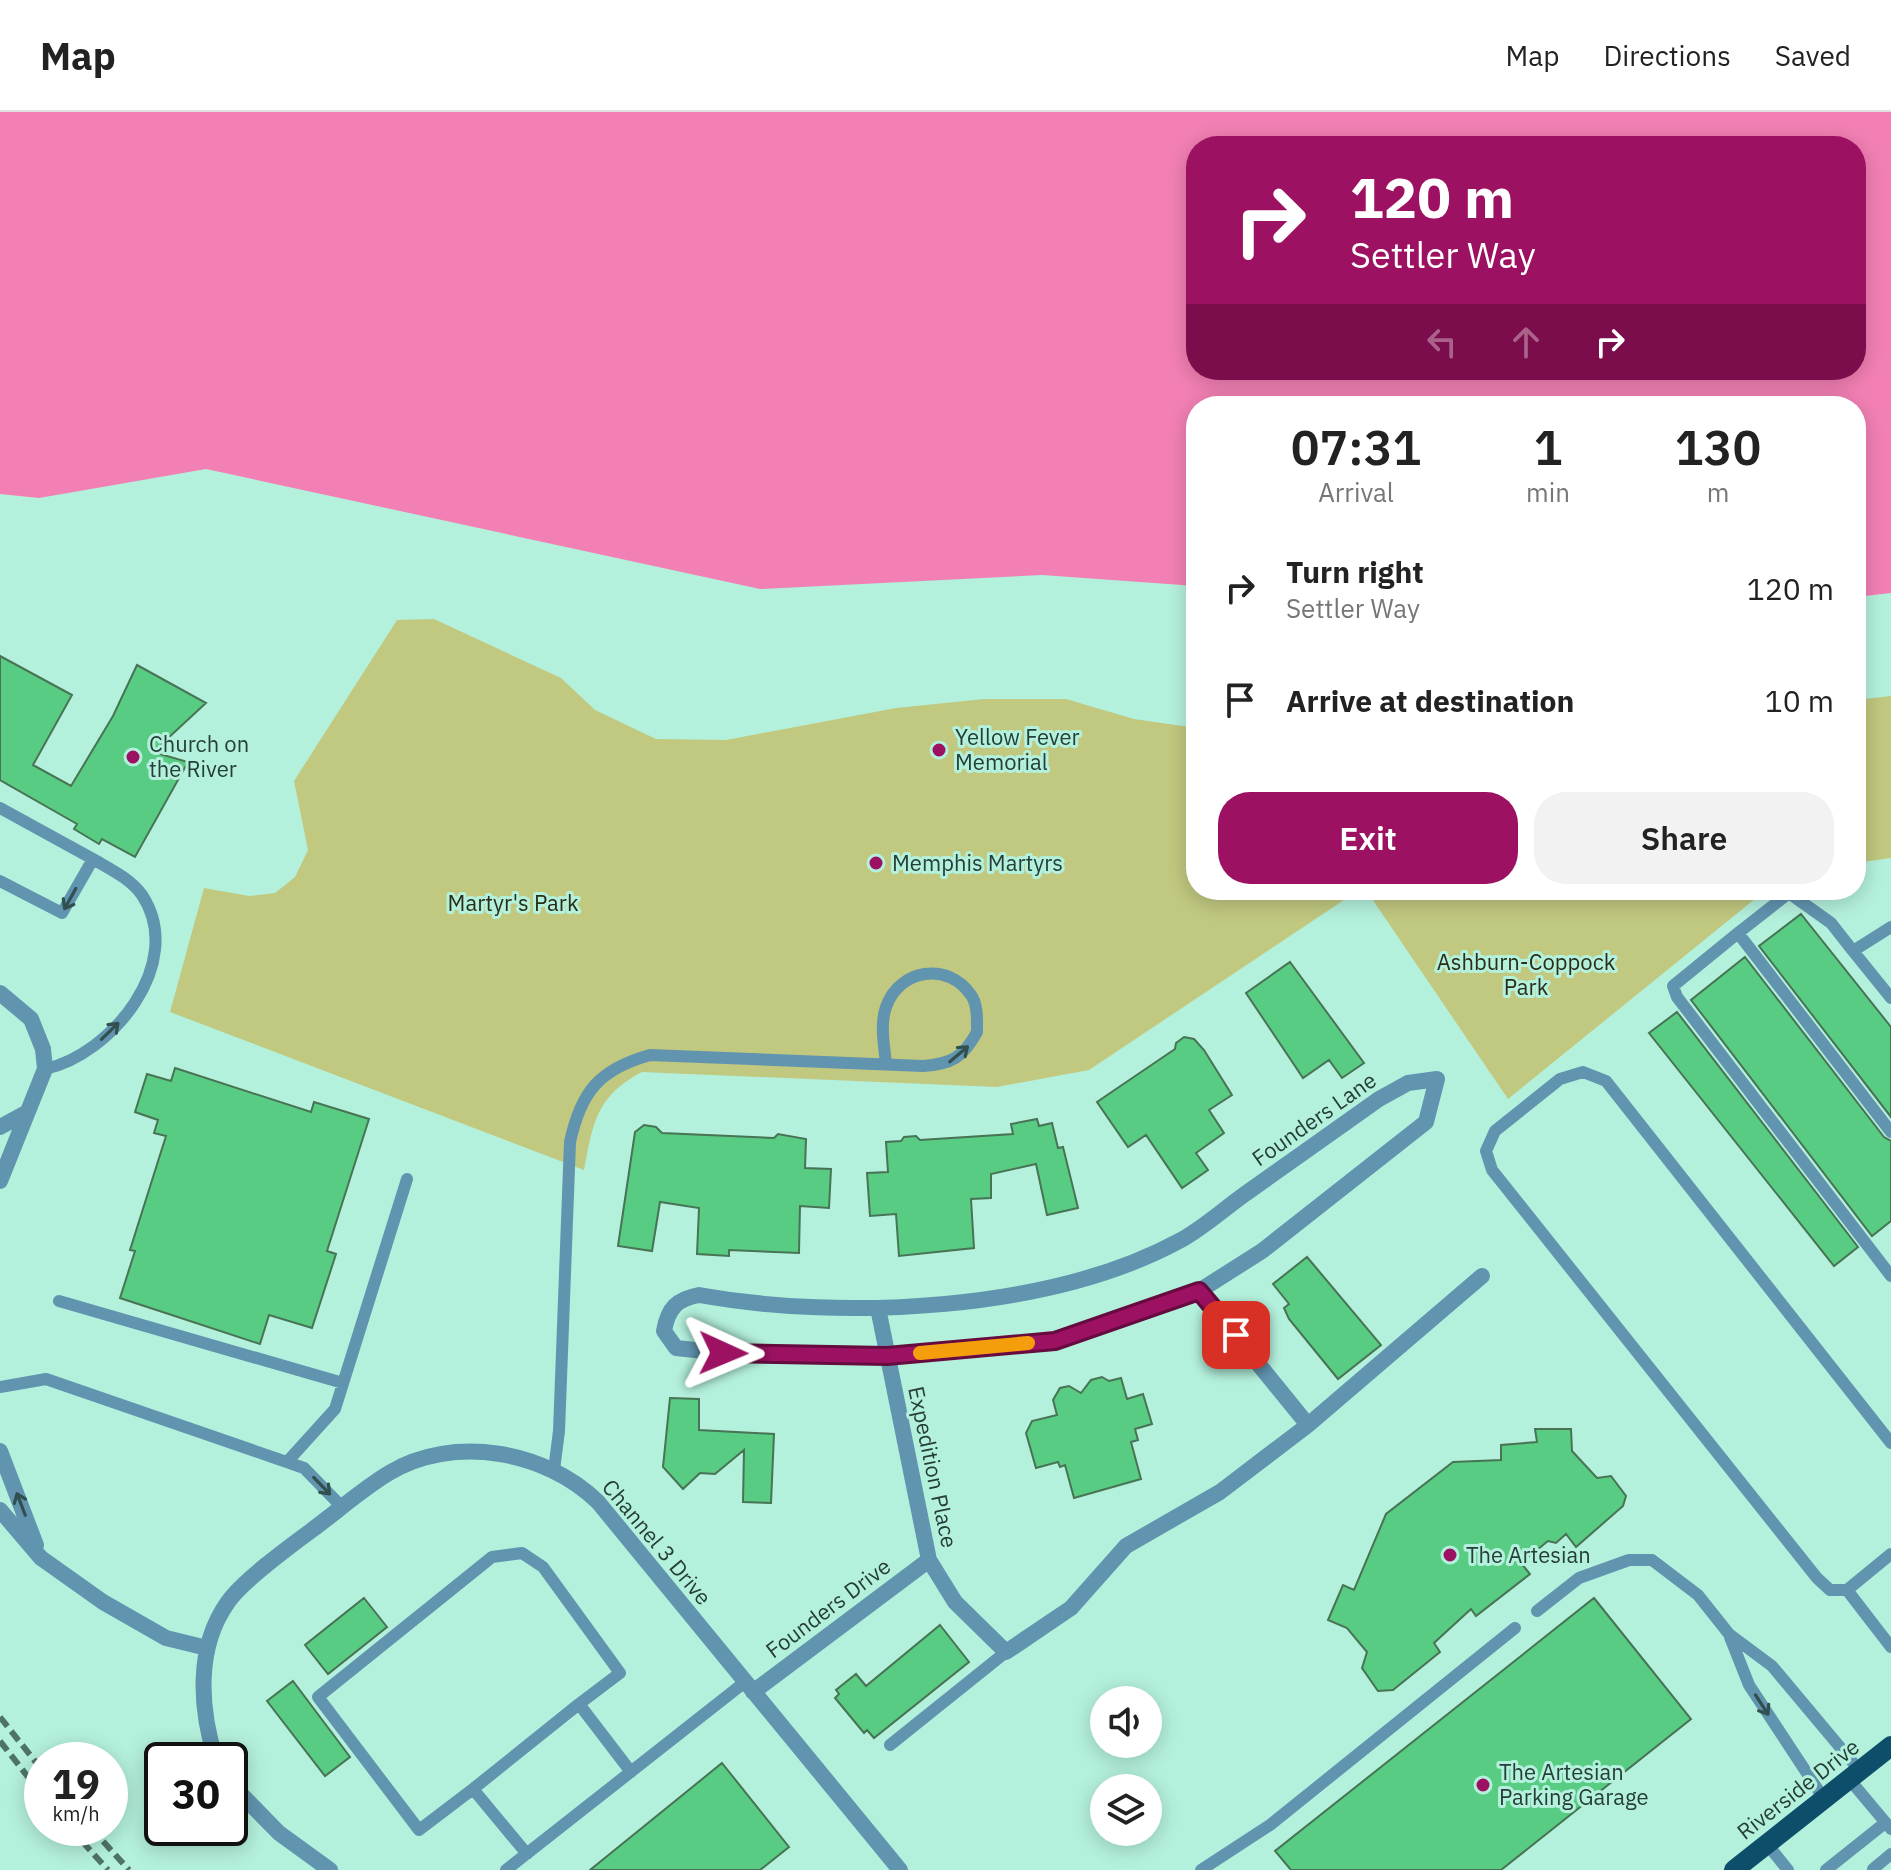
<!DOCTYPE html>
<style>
:root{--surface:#fff;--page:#f2f2f2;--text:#222;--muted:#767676;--line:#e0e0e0;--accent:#9c1161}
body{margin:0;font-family:"IBM Plex Sans",sans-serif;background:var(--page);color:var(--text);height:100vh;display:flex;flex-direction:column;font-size:30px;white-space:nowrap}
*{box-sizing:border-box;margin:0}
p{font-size:26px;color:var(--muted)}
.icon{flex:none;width:44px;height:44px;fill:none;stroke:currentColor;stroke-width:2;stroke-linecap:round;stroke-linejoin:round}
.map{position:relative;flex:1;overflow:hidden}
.sheet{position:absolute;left:1186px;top:284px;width:680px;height:504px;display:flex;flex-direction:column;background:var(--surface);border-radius:32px;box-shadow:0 4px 20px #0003}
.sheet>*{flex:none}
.banner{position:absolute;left:1186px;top:24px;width:680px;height:244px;border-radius:32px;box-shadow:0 4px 20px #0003;background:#9c1161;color:#fff;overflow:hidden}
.buttons{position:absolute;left:1090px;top:1574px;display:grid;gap:16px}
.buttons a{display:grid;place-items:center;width:72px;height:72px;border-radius:50%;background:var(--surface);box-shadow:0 4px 20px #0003;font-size:40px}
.speed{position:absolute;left:24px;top:1630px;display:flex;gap:16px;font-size:40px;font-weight:700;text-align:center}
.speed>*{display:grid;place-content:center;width:104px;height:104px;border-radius:50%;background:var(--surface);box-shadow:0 4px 20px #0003;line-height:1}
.speed small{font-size:20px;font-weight:400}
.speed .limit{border:4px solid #111;border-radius:12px;background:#fff;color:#111}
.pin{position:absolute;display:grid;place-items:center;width:68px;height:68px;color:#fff;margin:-34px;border-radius:16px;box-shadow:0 4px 12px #0006}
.me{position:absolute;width:88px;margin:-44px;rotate:91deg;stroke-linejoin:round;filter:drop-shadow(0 0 6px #0008)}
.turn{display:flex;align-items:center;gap:28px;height:168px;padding:0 32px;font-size:36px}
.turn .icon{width:104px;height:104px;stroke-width:2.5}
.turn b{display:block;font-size:56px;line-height:68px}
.lanes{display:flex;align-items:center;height:76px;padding:0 32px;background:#0003;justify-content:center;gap:40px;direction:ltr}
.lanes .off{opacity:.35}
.eta{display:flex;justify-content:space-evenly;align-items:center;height:136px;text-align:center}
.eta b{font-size:48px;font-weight:600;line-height:56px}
.cta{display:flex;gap:16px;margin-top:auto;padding:16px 32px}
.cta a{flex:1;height:92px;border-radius:32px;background:var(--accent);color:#fff;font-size:32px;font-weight:600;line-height:92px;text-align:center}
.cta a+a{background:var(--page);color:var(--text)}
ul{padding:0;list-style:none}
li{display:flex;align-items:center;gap:24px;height:112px;padding:0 32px}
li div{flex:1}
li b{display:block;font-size:30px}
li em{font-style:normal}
header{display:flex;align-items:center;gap:48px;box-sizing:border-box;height:112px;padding:0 40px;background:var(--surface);border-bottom:2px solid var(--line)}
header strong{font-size:38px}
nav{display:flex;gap:44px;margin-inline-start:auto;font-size:28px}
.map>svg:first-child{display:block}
.green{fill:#c1c87f}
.water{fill:#f380b4;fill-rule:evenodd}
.building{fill:#58cc82;stroke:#487355;stroke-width:2}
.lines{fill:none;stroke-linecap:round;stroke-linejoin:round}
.lane{stroke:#6194af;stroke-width:12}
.street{stroke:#6194af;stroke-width:16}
.primary{stroke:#0d4e6b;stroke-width:20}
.rail{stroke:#4f7368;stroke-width:6;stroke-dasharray:12 6;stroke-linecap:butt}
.oneway{stroke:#314f4f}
.route-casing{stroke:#650b3f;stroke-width:20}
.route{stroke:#9c1161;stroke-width:14}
.slow{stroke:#f59e0b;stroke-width:14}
.poi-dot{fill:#9c1161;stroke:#b4f1dd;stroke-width:3}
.labels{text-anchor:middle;stroke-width:6;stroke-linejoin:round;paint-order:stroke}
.poi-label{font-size:22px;fill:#253e37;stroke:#b4f1dd;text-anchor:start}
.park-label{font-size:22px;fill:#2a2c16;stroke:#b4f1dd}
.street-label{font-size:22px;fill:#253e37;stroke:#b4f1dd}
</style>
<header>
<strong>Map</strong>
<nav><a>Map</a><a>Directions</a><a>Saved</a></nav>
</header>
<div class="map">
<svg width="1891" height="1758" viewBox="0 0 1891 1758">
<rect width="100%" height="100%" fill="#b4f1dd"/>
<path class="green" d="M434 507 561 566 595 598 656 627 726 628 896 596 984 587H1066L1134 607 1196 616V778H1359L1089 958 997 975 642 960C596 984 593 1011 584 1058L170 900 204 776 249 784 275 781 295 765 308 738 294 669 397 508Z
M1891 584V746L1856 751V588Z
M1366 778H1766L1508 987Z"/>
<path class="water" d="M0 0H1891V481L1856 485V294H1196V474L1042 463 760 477 206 357 39 386 0 382ZM1196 34H1856V258H1196Z"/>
<path class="building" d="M0 544 72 583 33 653 71 674 113 604 137 553 206 591 153 640 188 650 135 745 102 727 99 732 74 717 77 712 0 668Z
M1801 802 1891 915V1005L1759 834Z
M1745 845 1884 1025 1891 1029V1109L1872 1124 1691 888Z
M1290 850 1364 951 1342 966 1329 948 1303 966 1246 881Z
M1677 900 1858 1135 1834 1154 1649 921Z
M1184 925 1194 927 1204 938 1232 983 1209 998 1224 1021 1196 1041 1208 1058 1182 1076 1146 1023 1128 1035 1097 990 1175 937 1176 931Z
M175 956 311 1000 314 990 369 1007 327 1139 336 1142 312 1216 269 1203 260 1232 120 1186 135 1139 130 1138 166 1024 154 1021 158 1008 135 1000 147 962 171 969Z
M1037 1007 1039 1014 1052 1011 1058 1036 1063 1035 1078 1096 1047 1103 1036 1052 991 1062V1086L971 1087 974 1136 899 1144 896 1102 870 1104 867 1061 888 1060 886 1030 901 1029 904 1025 916 1024 920 1028 1013 1022 1011 1012Z
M644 1013 656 1015 662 1021 774 1026 778 1022 806 1027 805 1056 831 1057 829 1096 800 1094 799 1141 729 1138V1144L697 1142 699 1096 660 1090 652 1139 618 1134 635 1020Z
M1307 1145 1381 1233 1338 1267 1289 1207 1284 1196 1289 1192 1273 1172Z
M1102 1265 1109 1269 1121 1266 1127 1287 1143 1282 1152 1312 1135 1317 1138 1328 1131 1330 1141 1367 1074 1386 1065 1353 1060 1355 1058 1350 1036 1356 1026 1321 1032 1309 1057 1303 1053 1288 1060 1276 1069 1274 1081 1281 1091 1268Z
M670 1286 699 1287V1318L774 1322 771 1391 743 1390 744 1338 715 1362 700 1361 683 1377 663 1355Z
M1535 1317H1571L1572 1339 1597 1366 1611 1364 1626 1384 1623 1394 1576 1435 1566 1422 1556 1431 1548 1429 1521 1451 1530 1462 1476 1504 1471 1497 1434 1531 1440 1540 1393 1578 1378 1579 1362 1556 1367 1540 1347 1516 1328 1508 1343 1473 1354 1478 1386 1402 1453 1350 1501 1348V1333L1537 1330Z
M364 1486 387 1515 328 1562 305 1533Z
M1594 1486 1691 1607 1501 1758H1291L1275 1739Z
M940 1513 969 1550 874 1626 867 1618 864 1621 835 1586 839 1582 836 1578 856 1562 866 1574Z
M293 1569 350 1645 325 1664 267 1589Z
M722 1651 789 1735 760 1758H590Z"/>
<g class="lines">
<path class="lane" d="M0 696 93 747
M0 769 62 801 93 747C110 757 131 767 142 783 187 851 111 943 45 957
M1891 815 1853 839 1831 811 1789 781 1738 821 1891 1020
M1738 821 1673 874 1677 885 1891 1164
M1853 839 1891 886
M59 1189 343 1271
M0 1275 46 1267 304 1356 342 1395
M1891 1331 1606 969 1583 960 1560 967 1495 1019 1486 1039 1492 1058 1817 1466 1830 1478H1847L1891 1442
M287 1350 335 1297 407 1067
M554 1358 559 1319 570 1030C581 979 600 957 650 943L923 954C951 952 963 946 977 920 977 908 978 893 971 883 948 849 899 857 886 895 880 912 884 933 886 951
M1847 1478 1891 1535
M1537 1499 1579 1466 1629 1448H1652L1698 1483 1729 1522 1772 1554 1860 1659
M1730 1525 1749 1573 1824 1687
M890 1633 1006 1540
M1849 1667 1891 1717
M473 1677 579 1592
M1767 1732 1788 1758
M527 1742 473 1677 419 1718 318 1585 492 1445 522 1441 543 1455 620 1561 579 1592 631 1660
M1873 1757 1891 1742
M506 1758 745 1570
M1201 1758 1270 1713 1515 1516
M1826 1758 1885 1711"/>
<path class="street" d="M0 881 31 907 43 937 45 957 0 1069
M1437 967 1426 1010 1262 1139 1199 1179 1055 1229 887 1244 723 1241 676 1236 664 1219C668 1196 677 1187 699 1183 843 1209 1051 1199 1181 1128 1203 1116 1224 1097 1245 1082 1290 1050 1334 1019 1379 987L1408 971Z
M0 1015 24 1002
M1199 1179 1308 1313
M878 1196 929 1448 955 1490 1006 1540 1071 1496 1126 1434 1220 1380 1308 1313 1482 1164
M0 1339 36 1433
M0 1398 41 1446 103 1490 166 1526 207 1536
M753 1580 929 1448
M216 1648C200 1598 195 1536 228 1490 243 1468 293 1432 316 1415 340 1397 364 1376 389 1361 454 1322 546 1339 598 1390L900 1758
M230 1671 279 1721 330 1758"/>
<path class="primary" d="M1734 1758 1891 1634"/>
<path class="rail" d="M0 1605 42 1658
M0 1629 42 1683
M70 1716 108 1758
M91 1716 129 1758"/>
</g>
<defs><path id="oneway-shaft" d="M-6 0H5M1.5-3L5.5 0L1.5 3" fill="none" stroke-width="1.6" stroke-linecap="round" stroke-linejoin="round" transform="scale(2)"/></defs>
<g class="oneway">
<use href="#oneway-shaft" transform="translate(70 787) rotate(119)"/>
<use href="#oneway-shaft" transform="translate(110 919) rotate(-44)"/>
<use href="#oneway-shaft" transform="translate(959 942) rotate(-40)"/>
<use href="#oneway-shaft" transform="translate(322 1374) rotate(46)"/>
<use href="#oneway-shaft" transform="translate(21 1392) rotate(-111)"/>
<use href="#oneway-shaft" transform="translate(1762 1593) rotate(57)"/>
</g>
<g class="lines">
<defs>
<path id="route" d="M723 1241 887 1244 1055 1229 1199 1179 1236 1223"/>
</defs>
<use href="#route" class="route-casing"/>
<use href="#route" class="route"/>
<path class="slow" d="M920 1241 1028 1231"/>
</g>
<g class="poi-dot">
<circle cx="939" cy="638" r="8"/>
<circle cx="133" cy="645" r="8"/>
<circle cx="876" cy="751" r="8"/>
<circle cx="1450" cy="1443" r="8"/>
<circle cx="1483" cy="1673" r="8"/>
</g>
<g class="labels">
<g class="poi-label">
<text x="955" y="633">Yellow Fever<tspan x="955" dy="25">Memorial</tspan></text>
<text x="149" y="640">Church on<tspan x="149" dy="25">the River</tspan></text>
<text x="892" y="759">Memphis Martyrs</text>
<text x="1466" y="1451">The Artesian</text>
<text x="1499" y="1668">The Artesian<tspan x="1499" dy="25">Parking Garage</tspan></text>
</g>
<g class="park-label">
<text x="513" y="799">Martyr's Park</text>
<text x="1526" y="858">Ashburn-Coppock<tspan x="1526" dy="25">Park</tspan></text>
</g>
<g class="street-label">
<text transform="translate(1314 1007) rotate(-35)" y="8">Founders Lane</text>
<text transform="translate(933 1355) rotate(78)" y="8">Expedition Place</text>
<text transform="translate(657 1430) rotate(50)" y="8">Channel 3 Drive</text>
<text transform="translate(828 1496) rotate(-37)" y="8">Founders Drive</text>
<text transform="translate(1798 1677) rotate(-38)" y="8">Riverside Drive</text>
</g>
</g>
</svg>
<div class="buttons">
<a><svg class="icon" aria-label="sound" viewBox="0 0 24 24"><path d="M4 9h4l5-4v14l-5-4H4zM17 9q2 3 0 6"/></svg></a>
<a><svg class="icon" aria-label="layers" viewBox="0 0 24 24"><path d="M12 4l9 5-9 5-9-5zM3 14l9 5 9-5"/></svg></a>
</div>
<div class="speed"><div>19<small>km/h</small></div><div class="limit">30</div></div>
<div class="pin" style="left:1236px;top:1223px;background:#d93025"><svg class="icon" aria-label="arrive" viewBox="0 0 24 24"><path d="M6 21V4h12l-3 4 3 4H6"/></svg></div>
<svg class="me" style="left:723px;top:1241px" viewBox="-20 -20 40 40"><path d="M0-17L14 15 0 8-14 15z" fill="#9c1161" stroke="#fff" stroke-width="4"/></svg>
<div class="banner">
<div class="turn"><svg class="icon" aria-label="right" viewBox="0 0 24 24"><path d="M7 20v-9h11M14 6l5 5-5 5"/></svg><div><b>120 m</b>Settler Way</div></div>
<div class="lanes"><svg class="icon off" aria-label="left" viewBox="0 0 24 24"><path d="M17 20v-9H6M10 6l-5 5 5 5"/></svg><svg class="icon off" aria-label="ahead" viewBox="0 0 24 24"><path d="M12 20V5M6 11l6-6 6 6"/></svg><svg class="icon" aria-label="right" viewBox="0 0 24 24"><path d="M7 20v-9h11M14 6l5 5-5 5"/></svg></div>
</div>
<section class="sheet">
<div class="eta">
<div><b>07:31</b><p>Arrival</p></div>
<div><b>1</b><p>min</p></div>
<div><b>130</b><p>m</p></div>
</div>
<ul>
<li><svg class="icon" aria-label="right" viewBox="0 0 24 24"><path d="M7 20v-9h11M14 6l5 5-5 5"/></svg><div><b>Turn right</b><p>Settler Way</p></div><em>120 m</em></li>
<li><svg class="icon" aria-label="arrive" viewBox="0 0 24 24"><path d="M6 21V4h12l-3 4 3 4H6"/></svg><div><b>Arrive at destination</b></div><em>10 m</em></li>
</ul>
<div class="cta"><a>Exit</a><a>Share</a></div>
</section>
</div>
